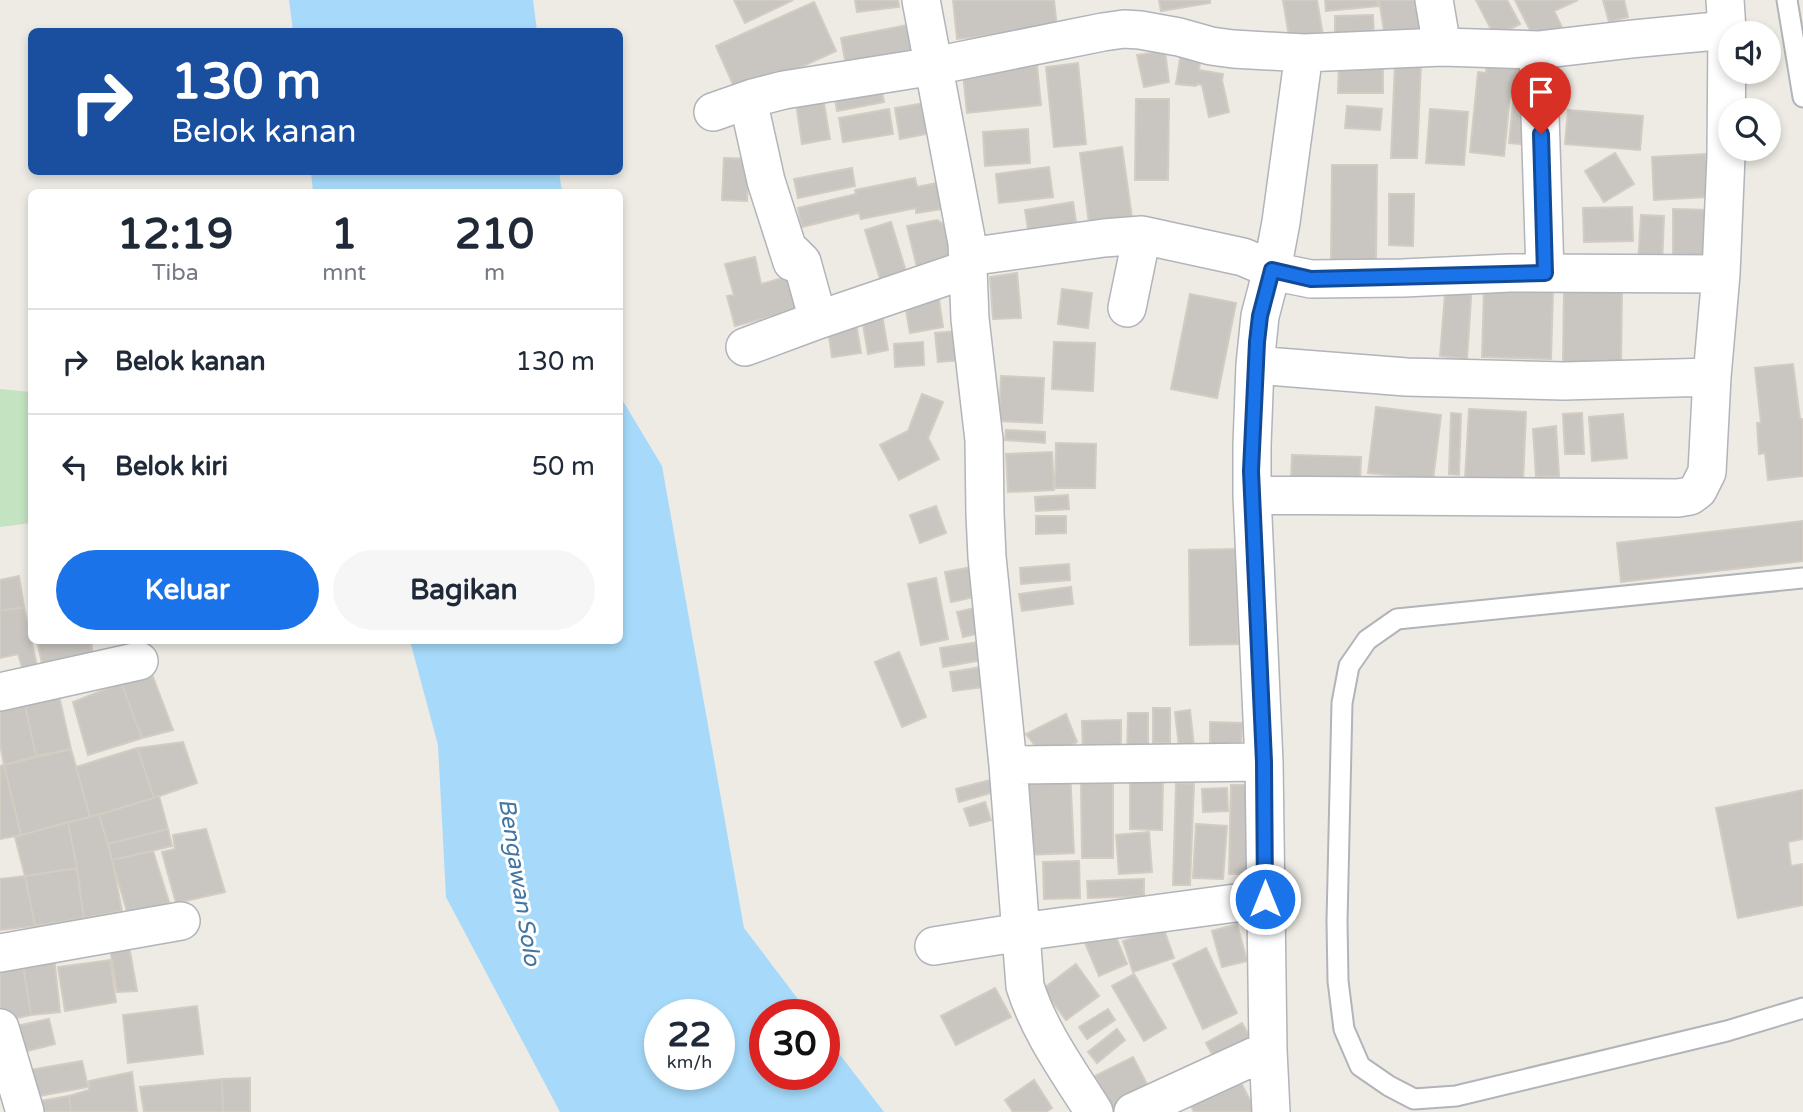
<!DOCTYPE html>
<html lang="id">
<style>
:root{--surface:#fff;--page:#f6f6f7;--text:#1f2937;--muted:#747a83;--line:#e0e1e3;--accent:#1a73e8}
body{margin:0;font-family:"Varela Round",sans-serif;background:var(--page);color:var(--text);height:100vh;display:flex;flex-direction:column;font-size:26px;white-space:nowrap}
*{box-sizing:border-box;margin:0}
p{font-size:23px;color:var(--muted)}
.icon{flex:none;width:38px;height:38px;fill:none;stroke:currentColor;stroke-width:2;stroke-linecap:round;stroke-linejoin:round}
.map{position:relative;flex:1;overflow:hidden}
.drawer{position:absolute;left:28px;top:189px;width:595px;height:455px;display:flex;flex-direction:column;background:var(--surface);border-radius:10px;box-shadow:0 4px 10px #0003}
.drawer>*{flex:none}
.hud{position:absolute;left:28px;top:28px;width:595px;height:147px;border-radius:10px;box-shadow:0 4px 10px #0003;background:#1a4fa0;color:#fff;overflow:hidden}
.controls{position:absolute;left:1718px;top:21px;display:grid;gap:14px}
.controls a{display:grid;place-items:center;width:63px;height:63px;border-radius:50%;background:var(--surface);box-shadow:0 4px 10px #0003;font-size:35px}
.speed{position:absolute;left:644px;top:999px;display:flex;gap:14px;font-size:35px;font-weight:700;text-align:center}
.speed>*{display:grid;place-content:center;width:91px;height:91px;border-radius:50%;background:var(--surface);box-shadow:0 4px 10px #0003;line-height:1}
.speed small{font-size:18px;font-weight:400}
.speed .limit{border:10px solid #d22;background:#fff;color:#111}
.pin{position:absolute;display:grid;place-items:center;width:60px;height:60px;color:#fff;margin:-72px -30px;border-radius:50% 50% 50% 0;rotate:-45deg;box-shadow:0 0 7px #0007}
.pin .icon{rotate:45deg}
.me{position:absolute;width:77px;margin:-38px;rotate:0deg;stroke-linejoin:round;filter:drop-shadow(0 0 5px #0008)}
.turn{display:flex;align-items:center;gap:24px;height:147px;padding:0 28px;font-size:32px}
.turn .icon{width:91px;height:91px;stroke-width:2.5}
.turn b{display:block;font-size:49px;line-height:60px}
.eta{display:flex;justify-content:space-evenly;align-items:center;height:119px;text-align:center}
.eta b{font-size:42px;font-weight:700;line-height:49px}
.action{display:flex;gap:14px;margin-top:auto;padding:14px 28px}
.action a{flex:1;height:80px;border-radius:42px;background:var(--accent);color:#fff;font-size:28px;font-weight:700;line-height:80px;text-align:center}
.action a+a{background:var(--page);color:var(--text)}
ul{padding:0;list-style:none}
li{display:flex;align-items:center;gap:21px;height:105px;padding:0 28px;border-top:2px solid var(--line)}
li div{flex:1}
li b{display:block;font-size:26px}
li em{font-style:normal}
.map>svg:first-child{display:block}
.green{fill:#c3e3c1}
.water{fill:#a7dafa;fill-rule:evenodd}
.building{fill:#c9c5c0;stroke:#d2ccc2;stroke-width:2}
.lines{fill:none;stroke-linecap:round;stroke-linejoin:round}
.lane-casing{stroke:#b1b4b8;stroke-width:23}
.street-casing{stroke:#b1b4b8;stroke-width:40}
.lane{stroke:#fff;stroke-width:19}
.street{stroke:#fff;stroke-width:37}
.route-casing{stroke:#114b97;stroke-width:18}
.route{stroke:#1a73e8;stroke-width:12}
.labels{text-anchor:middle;stroke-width:6;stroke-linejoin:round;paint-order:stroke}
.water-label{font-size:23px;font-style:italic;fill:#4275a2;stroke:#fff}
</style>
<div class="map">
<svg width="1803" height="1112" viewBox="0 0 1803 1112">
<rect width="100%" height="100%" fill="#edebe4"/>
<path class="green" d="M0 389 31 392V523L0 527Z"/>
<path class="water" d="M289 0H533L537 31H293Z
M311 172H559L562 192H313Z
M620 396 662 466 744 928 810 1015H765V1074H824V1034L884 1112H560L446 897 438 745 410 641 620 640ZM660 1015H719V1074H660Z"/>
<path class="building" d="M734 0H793L745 23Z
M855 0H898L899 7 857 12Z
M953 0H1054L1057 28 957 39Z
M1159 0H1210V3L1161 11Z
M1283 0H1317L1324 42 1291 48Z
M1325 0H1377L1378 6 1326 11Z
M1379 0H1432L1436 30 1385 37Z
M1476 0H1507L1520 24 1495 37Z
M1515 0H1578L1554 11 1563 29 1536 42Z
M1603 0H1624L1628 17 1609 22Z
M814 2 836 51 738 96 716 46Z
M1373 15 1374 36H1335V16Z
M913 24 919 58 847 71 841 38Z
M1165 51 1169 82 1144 87 1137 55Z
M1181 52 1201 54 1199 70 1223 74 1222 80 1229 112 1209 117 1202 85 1197 84 1196 86 1176 84Z
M1488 52 1532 56 1529 87 1511 86 1504 156 1470 152 1478 72 1486 73Z
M1339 59H1383V93H1338Z
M1078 63 1086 144 1054 147 1046 67Z
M1395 63 1421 64 1417 158H1391Z
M1037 66 1041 105 967 113 963 74Z
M880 83 884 102 837 111 834 93Z
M822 92 830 139 802 144 795 96Z
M1514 92 1536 94 1532 145 1509 143Z
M1136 99H1169L1168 180H1135Z
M931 102 936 132 900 139 895 108Z
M1347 106 1382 109 1380 130 1345 128Z
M889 109 893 134 843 142 839 118Z
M1430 109 1468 112 1464 165 1426 163Z
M1568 110 1643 116 1640 150 1565 144Z
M1028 129 1030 163 985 166 983 132Z
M1122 147 1133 225 1090 231 1080 153Z
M1615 153 1634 184 1604 202 1585 171Z
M1706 154 1708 197 1654 200 1652 157Z
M724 158 749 159 747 201 722 200Z
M1332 165H1377L1376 260H1331Z
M1049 167 1053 197 999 203 996 174Z
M852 168 855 186 798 198 794 179Z
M915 178 917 187 937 183 942 209 916 213V208L861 219 859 213 802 227 798 208 856 194 855 190Z
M1389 194H1414L1413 246 1389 245Z
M1073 202 1077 228 1029 236 1025 210Z
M1632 207 1633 241 1584 242 1583 208Z
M1673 209 1709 210 1708 255H1673Z
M1641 215 1664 216 1662 266 1638 265Z
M937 220 950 228 958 240 946 260 917 267 907 226Z
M891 222 907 275 881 282 865 230Z
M755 257 761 284 797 274 806 307 735 326 727 296 734 295 725 264Z
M1017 273 1021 318 993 319 990 277Z
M1446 281 1472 283 1467 359 1440 356Z
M1564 286 1622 287 1621 367 1563 366Z
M1062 289 1092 293 1088 328 1058 324Z
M1484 289 1553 291 1551 359 1482 357Z
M938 293 943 327 910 333 904 299Z
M1190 294 1236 303 1217 398 1171 389Z
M881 309 888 350 868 354 861 312Z
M855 317 861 353 832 357 827 322Z
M959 331 962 360 938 362 935 333Z
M923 342 924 365 895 367 894 344Z
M1054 342 1095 343 1093 391 1052 389Z
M1793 364 1800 419H1803V476L1768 480 1765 453 1759 454 1757 423H1761L1755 368Z
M1001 376 1044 378 1042 423 999 421Z
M922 394 943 402 928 438 939 459 899 480 880 445 908 431Z
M1376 407 1441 415 1433 480 1368 473Z
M1469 409 1526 412 1523 482 1465 479Z
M1451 413 1461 414 1459 475 1449 474Z
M1582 413 1584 454H1565L1563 414Z
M1623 414 1627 458 1592 461 1589 417Z
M1556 426 1559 476 1536 477 1533 429Z
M1006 430 1045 432V443L1005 440Z
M1056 443 1096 444 1095 488H1055Z
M1052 452 1054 490 1008 492 1006 454Z
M1292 455 1361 457 1360 482 1291 480Z
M1068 495 1069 509 1036 511 1035 497Z
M936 506 946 533 920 543 910 515Z
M1036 516H1066V533L1036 534Z
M1803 521V561L1621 582 1617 543Z
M1237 549 1238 644 1190 645 1189 550Z
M1069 564 1070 580 1021 584 1020 568Z
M983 565 988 594 951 602 945 572Z
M19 576 24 607 0 611V580Z
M936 578 948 639 921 645 908 584Z
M1071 587 1073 604 1022 611 1019 594Z
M24 607 39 675 25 677 18 654 0 658V611Z
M975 608 980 633 963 637 957 612Z
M37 640H91L93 658 43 668Z
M979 642 982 660 943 667 940 648Z
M899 652 926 717 902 727 875 662Z
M982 667 985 687 953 691 950 672Z
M150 669 173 730 142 738 120 680Z
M121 683 142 738 88 755 73 702Z
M57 687 71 749 36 756 23 696Z
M23 696 36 756 4 765 0 744V702Z
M1153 708H1170V743H1153Z
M1190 710 1194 746 1179 747 1175 712Z
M1128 713H1148V755H1127Z
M1066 714 1077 742 1045 758 1026 734Z
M1121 720V757L1083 758 1082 721Z
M1210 722 1242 723 1241 749 1210 748Z
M183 742 197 783 154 798 137 748Z
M137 748 154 798 90 817 76 767Z
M71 749 90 817 21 835 4 765Z
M4 765 21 835 0 839V766Z
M1070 770 1074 853 1024 855 1020 772Z
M1130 776 1163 777 1162 830 1130 829Z
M998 778 1001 790 959 802 956 789Z
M1081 783H1113V858H1082Z
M1176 783 1194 784 1190 885H1173Z
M1231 785H1256L1253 874H1229Z
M1227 788 1228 811 1203 812 1202 789Z
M1803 790V839L1788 842 1791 866 1803 864V905L1738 918 1716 808Z
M159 796 168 829 108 844 99 815Z
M985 802 991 820 970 826 964 809Z
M99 815 112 860 122 911 84 918 75 858 68 822Z
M68 822 77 868 25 876 15 837Z
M1196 824 1227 826 1223 879 1193 878Z
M168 829 172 846 112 860 108 844Z
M206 829 225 892 176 903 162 852 175 849 173 835Z
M1149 832 1152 872 1119 874 1116 835Z
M153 851 170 905 128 915 112 860Z
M1079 861 1080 898 1044 899 1043 862Z
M77 868 84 918 35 926 25 876Z
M25 876 35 926 0 930V879Z
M1144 879V896L1088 898 1087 881Z
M1237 924 1247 961 1222 967 1212 931Z
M1163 927 1174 958 1133 972 1123 941Z
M1113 930 1127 964 1099 976 1085 943Z
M128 940 137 991 117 992 109 942Z
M53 947 60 1012 31 1015 21 953Z
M1206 948 1237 1013 1203 1029 1173 964Z
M21 953 31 1015 3 1021 0 1009V956Z
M110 960 116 1002 65 1011 58 967Z
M1076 964 1099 996 1066 1020 1043 989Z
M1134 974 1166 1028 1144 1041 1112 986Z
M995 988 1011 1017 956 1045 941 1016Z
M197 1006 203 1054 128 1063 123 1015Z
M1108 1009 1115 1020 1087 1039 1079 1027Z
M49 1019 55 1044 12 1055 16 1026Z
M1242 1023 1256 1048 1220 1069 1206 1043Z
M1117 1029 1125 1040 1097 1063 1088 1052Z
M1133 1057 1152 1094 1117 1112H1113L1095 1076Z
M82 1061 88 1087 23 1099 18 1072Z
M132 1072 137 1112H71L69 1096 89 1090V1081Z
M1238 1077 1256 1112H1194L1189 1102Z
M250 1078V1112H223L222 1079Z
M222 1079 223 1112H144L140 1087Z
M1034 1080 1052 1108 1046 1112H1013L1005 1100Z
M69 1096 71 1112H31L29 1103Z"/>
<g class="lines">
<defs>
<path id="lane" d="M1787 0 1803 97
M1803 578 1397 619 1367 640 1349 666 1342 703 1337 921 1338 981 1344 1029 1360 1066 1389 1086 1414 1099 1456 1096 1727 1031 1803 1008"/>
<path id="street" d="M921 0 967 243 970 319 984 440 985 514 987 557 1008 765 1025 986C1039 1031 1069 1072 1094 1112
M1434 0 1442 47
M1538 50 1545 273
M748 100 766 181 792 262
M713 112 753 98 784 90 934 66 1103 32 1124 29 1140 30 1179 37 1211 46 1233 49 1304 53 1442 47 1538 50 1632 39 1727 30
M788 250 793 253 802 262 818 320
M968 257 1104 238 1142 235 1243 257 1281 273 1311 279 1403 278 1510 273 1721 274
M1127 308 1142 235
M745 347 818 320 968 269
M1255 365 1406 377 1564 381 1712 377
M1252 495 1678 498 1690 496 1698 490 1707 472 1712 377 1721 274 1726 156 1727 30 1725 0
M0 692 139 661
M1008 765 1264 762
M934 946 1021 932 1265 899
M0 953 181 921
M0 1028 25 1112
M1133 1112 1268 1050
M1271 1112 1268 1050 1264 762 1252 495V445L1255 365 1260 316 1272 270 1281 222 1304 53"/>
</defs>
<use href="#lane" class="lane-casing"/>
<use href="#street" class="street-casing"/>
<use href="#lane" class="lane"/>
<use href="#street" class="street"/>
</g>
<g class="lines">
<defs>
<path id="route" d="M1265 899 1264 762 1251 471 1257 342 1260 316 1272 270 1311 279 1545 273 1541 134"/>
</defs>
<use href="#route" class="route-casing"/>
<use href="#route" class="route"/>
</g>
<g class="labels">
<g class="water-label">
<text transform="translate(520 882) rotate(81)" y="8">Bengawan Solo</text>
</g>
</g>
</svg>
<div class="controls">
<a><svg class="icon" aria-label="sound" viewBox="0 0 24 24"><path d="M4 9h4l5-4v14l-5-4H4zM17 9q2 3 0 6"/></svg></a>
<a><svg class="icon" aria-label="search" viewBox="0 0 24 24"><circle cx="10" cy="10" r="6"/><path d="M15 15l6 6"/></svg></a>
</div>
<div class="speed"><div>22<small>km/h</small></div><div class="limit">30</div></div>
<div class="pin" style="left:1541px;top:134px;background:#d93025"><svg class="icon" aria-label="arrive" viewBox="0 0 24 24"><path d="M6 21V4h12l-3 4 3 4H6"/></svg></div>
<svg class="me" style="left:1265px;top:899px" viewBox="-20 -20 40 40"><circle r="17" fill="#1a73e8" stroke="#fff" stroke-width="3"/><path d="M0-11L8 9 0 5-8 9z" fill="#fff"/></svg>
<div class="hud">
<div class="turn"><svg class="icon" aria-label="right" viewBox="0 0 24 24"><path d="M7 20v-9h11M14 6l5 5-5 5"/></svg><div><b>130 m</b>Belok kanan</div></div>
</div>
<section class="drawer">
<div class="eta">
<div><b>12:19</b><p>Tiba</p></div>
<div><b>1</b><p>mnt</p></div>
<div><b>210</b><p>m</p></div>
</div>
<ul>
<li><svg class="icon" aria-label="right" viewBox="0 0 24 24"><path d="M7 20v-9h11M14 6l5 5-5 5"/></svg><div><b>Belok kanan</b></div><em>130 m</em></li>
<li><svg class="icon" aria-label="left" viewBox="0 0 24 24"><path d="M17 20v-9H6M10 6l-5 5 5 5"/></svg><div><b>Belok kiri</b></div><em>50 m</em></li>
</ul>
<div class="action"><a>Keluar</a><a>Bagikan</a></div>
</section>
</div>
